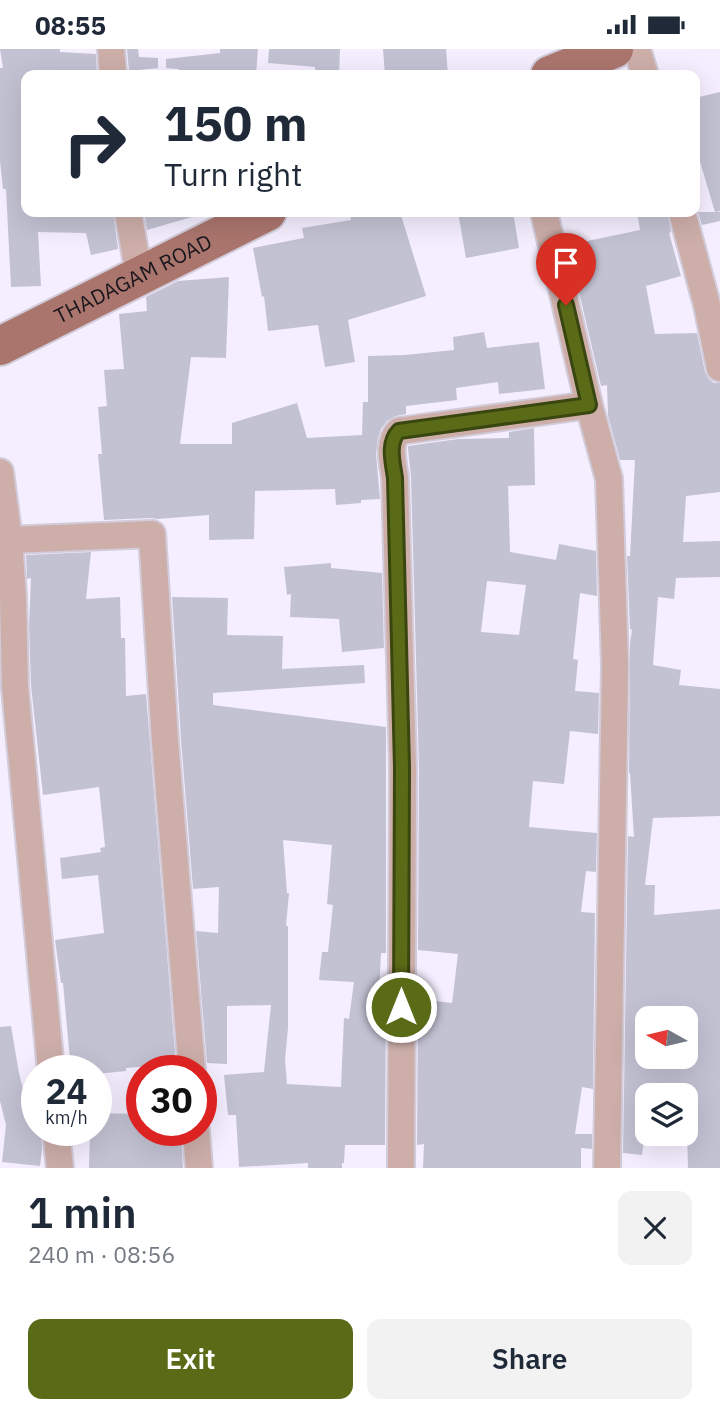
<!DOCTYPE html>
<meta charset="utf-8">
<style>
:root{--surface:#fff;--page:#f2f2f3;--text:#1f2937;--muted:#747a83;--accent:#5a6b17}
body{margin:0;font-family:"IBM Plex Sans",sans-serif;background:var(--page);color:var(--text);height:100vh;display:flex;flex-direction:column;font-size:26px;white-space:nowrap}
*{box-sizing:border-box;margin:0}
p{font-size:23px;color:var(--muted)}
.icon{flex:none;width:38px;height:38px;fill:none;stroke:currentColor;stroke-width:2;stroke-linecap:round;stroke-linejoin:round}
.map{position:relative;height:1119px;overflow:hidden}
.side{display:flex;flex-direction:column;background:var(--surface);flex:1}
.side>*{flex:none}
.banner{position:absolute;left:21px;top:21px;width:679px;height:147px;border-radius:14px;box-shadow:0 7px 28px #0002;background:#fff;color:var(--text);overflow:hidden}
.needle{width:46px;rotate:278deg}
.buttons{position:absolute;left:635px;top:957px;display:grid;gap:14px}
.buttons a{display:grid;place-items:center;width:63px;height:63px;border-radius:14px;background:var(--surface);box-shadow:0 7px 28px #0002;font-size:35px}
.speed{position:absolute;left:21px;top:1006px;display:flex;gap:14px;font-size:35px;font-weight:700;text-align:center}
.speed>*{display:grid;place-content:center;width:91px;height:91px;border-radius:50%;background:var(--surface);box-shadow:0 7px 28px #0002;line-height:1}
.speed small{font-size:18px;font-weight:400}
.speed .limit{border:10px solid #d22;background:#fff;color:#111}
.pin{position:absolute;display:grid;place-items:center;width:60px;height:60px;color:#fff;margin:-72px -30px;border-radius:50% 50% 50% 0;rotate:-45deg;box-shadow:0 0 7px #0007}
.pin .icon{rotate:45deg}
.me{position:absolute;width:77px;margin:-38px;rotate:0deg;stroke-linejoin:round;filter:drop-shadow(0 0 5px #0008)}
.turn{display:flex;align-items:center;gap:24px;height:147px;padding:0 28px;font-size:32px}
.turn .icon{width:91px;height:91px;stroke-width:2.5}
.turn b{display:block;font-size:49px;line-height:60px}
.round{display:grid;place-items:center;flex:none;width:74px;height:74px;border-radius:14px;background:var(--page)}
.overview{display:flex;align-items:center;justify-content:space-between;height:119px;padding:0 28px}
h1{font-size:42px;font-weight:600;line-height:52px}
.action{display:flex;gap:14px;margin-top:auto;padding:14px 28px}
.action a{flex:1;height:80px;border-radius:14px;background:var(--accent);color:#fff;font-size:28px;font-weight:600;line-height:80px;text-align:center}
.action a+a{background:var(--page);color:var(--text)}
.status{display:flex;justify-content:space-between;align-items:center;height:49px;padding:0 35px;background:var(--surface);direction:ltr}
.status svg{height:19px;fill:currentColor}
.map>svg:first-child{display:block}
.building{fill:#c3c2d3;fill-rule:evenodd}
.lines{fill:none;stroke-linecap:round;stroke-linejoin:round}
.minor-casing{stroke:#d1cbda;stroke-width:30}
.primary-casing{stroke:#d1cbda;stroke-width:42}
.minor{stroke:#cdaea9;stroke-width:26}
.primary{stroke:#aa756d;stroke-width:38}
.route-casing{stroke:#3a460f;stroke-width:18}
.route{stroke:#5a6b17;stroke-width:12}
.labels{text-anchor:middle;stroke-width:7;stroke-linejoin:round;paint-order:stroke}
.street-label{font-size:21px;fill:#18161c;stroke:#f4eefe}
</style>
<div class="status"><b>08:55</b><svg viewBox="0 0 49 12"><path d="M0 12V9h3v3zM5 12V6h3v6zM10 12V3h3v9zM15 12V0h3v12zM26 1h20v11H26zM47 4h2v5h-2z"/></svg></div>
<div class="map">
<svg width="720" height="1119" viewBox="0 0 720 1119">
<rect width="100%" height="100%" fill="#f4eefe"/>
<path class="building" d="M0 0H60V3L96 5 97 26H26V163H113L118 200 91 206 86 184 38 183 41 237 11 238 6 140H3L0 112V19H3Z
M127 0H138L139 8 158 9V19L129 22Z
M220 0H258L256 26 200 22 201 26H180L179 20 166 19V10L220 4Z
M269 0H340L339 26H315V18L268 14Z
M383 0H446L448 26H385Z
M720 43V162L716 163H720V172L702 176 698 163H715L698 106 695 107V49Z
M144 163H192V168L147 181Z
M349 163H400L426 247 348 271 355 313 325 318 318 276 268 282 264 247 262 248 253 199 304 189 302 179 351 171Z
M458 163H513L519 199 466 209Z
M637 163H667L671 183 669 184 681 227 646 237 655 285 697 284 705 323 709 330 714 334H720V443L686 447 683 493 720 492V528L676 529 674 550 658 548 653 616 681 621 679 636 720 640V767L653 769 645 836H655L654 866 720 860V1119H688L686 1046H648V1084H645L642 1106 623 1104 628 787 634 788 630 724H629L630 594 632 581 630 580 627 507H630L635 411H620L608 367 607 336 601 337 568 196 640 181ZM648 970H695L696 1006 686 1007V1008H648Z
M229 228 226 309 191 308 180 395H232V374L297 354 307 389 362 386 363 353H368V307L405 306 454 301 453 288 484 283 487 299 539 293 545 340 499 345 498 333 456 339 457 351 406 357V365L396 367 387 372 381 380 378 389 376 405 380 450 361 451V454L336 456 335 440 255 442 254 490 209 491V466L157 470 151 469 104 471 98 405H102L98 358 107 357 104 321 124 320 119 265 147 262 146 248 178 232Z
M534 379 535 436 508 437 510 503 556 511 559 495 596 502 597 547 580 544 573 610 578 611 575 642 599 644 598 685 570 682 564 735 533 732 529 778 597 784 596 823 586 822 581 863 595 864 593 1040 582 1038 575 1085H592V1100L581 1099V1119H423L424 1095 417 1096 418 950 452 954 458 905 418 901 419 719 411 428 408 400V397L458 390 509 389V383ZM487 532 526 536 519 586 481 583Z
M91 503 86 550 120 548 121 589H125L126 647 146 645 176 1015 126 1019V1022L96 1025V1022H71L63 934H61L55 891 104 884 98 826 62 830 60 809 101 803 100 799 105 798 99 738 43 746 31 637 29 576 31 529 27 530 26 506Z
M331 514V519L382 524 384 599 342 603 339 570 290 568 291 545 287 546 284 518Z
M172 548 228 549 227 586 283 587 282 620 364 616 365 634 213 644V656L386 678V904H381L379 946 386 947 385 1096H345L344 1114H342V1119H308V1114L239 1118 236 1066H228L224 1026 264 1023 271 956 227 957V1015L207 1014 196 882 218 884 219 838 193 840 181 691ZM283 791 332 796 327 855 333 856 328 903H322L319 931 354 933 349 970 344 969 341 1038 287 1035 285 1011 288 979V877H286L289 844H287Z
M11 977 19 1024 33 1079H37V1082H41L42 1100 40 1117 2 1113 6 1076 0 1052V978Z
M96 1064 142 1065V1082H181L183 1119H89L90 1082H96Z"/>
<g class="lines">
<defs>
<path id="minor" d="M111 0 113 26
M637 0 645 26
M128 163 139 226
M544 163 589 356 609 430 615 616 607 1119
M682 163 707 256 720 319
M0 423 9 491 13 548 15 638 51 1022
M9 491 152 485 165 692 192 1022
M56 1082 60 1119
M196 1082 199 1119
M401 1119 403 719 395 429C393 413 387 394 399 382L589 356"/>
<g id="primary">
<path d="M550 26 614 0"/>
<path id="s1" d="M0 297 267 163"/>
</g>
</defs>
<use href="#minor" class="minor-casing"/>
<use href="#primary" class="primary-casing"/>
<use href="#minor" class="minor"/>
<use href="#primary" class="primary"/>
</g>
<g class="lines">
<defs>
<path id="route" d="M401 958 402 719 395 429C393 414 387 394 399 382L589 356 566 256"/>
</defs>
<use href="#route" class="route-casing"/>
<use href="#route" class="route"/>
</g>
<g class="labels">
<g class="street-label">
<text dy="7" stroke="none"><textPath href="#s1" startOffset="149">THADAGAM ROAD</textPath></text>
</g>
</g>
</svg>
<div class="buttons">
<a><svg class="needle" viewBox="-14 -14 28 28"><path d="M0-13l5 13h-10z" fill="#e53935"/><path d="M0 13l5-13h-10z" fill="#747a83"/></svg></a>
<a><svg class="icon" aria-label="layers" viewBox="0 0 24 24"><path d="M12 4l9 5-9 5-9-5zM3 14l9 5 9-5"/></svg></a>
</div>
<div class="speed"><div>24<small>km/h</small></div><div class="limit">30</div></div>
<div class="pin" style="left:566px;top:256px;background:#d93025"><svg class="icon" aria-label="arrive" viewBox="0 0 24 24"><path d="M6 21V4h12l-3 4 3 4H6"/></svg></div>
<svg class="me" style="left:401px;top:958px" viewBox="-20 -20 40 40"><circle r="17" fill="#5a6b17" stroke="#fff" stroke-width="3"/><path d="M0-11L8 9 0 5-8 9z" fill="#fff"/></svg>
<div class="banner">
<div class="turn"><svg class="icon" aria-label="right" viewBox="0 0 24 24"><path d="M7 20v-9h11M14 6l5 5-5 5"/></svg><div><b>150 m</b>Turn right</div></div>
</div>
</div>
<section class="side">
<div class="overview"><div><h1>1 min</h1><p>240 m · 08:56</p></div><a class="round"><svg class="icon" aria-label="close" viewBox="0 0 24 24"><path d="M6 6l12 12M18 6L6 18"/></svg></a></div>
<div class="action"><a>Exit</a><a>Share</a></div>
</section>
